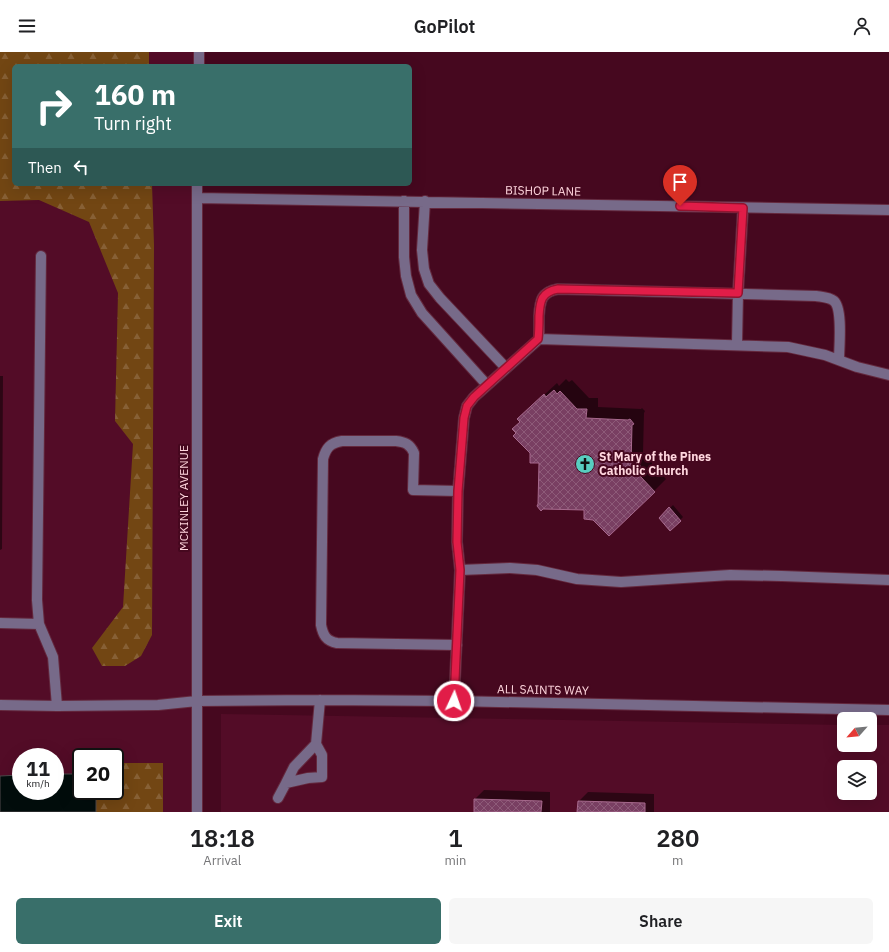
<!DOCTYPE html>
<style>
:root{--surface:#fff;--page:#f6f6f6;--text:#202124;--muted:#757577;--accent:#396f6a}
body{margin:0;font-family:"IBM Plex Sans",sans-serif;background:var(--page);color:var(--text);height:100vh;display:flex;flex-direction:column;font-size:15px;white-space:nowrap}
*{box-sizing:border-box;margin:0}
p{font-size:13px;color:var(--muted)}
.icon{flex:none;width:22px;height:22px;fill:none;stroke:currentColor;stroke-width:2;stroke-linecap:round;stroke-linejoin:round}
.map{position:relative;height:760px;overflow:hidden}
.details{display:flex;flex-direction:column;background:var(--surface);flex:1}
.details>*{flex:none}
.guide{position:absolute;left:12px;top:12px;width:400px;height:122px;border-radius:6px;box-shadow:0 4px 16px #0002;background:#396f6a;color:#fff;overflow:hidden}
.needle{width:26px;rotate:243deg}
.buttons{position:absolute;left:837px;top:660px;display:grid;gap:8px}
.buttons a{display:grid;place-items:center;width:40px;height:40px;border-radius:6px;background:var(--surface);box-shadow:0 4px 16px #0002;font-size:20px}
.speed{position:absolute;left:12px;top:696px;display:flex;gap:8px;font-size:20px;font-weight:700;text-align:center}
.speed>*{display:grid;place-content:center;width:52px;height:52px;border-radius:50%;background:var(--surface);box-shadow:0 4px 16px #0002;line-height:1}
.speed small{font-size:10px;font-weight:400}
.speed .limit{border:2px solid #111;border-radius:6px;background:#fff;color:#111}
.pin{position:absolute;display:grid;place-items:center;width:34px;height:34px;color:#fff;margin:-41px -17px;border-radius:50% 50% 50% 0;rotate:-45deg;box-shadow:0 0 4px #0007}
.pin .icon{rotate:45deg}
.me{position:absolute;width:44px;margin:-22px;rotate:3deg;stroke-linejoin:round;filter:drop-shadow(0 0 3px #0008)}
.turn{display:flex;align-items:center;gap:14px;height:84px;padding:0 16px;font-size:18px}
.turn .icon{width:52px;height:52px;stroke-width:2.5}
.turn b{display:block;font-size:28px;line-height:34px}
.then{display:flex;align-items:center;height:38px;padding:0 16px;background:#0003;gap:8px;font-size:15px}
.eta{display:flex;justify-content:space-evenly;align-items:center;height:68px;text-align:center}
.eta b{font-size:24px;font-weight:600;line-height:28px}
.action{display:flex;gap:8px;margin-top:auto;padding:8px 16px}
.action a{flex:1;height:46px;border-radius:6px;background:var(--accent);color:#fff;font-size:16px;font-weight:600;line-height:46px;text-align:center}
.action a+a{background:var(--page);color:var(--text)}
header{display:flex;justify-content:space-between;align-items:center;height:52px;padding:0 16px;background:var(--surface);font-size:18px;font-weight:600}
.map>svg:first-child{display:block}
.built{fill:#530c27;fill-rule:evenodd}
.forest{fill:url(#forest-firs)}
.water{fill:#020d0c;stroke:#4e494b}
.shadow{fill:#0007}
.building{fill:url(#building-cross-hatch);stroke:#a7698d}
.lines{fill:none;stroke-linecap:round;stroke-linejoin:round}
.minor-casing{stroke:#64293e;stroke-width:12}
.minor{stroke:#776a89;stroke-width:10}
.route-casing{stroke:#92132f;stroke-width:10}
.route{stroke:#e11d48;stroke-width:7}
.labels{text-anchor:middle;stroke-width:4;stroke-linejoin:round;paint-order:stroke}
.street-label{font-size:12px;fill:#ffd6de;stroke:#46081f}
.poi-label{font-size:12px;font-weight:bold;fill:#ffd6de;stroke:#46081f;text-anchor:start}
</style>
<header><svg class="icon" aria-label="menu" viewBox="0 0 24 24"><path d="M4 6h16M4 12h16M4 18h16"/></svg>GoPilot<svg class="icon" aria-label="person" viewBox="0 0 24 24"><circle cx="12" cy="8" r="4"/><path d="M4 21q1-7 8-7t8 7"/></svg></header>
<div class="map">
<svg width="889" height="760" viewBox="0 0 889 760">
<defs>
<pattern id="forest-firs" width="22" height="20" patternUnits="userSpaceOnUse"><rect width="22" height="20" fill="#724613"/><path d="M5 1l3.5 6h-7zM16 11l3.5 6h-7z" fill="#876035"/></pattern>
<pattern id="building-cross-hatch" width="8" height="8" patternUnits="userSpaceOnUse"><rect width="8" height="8" fill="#793f62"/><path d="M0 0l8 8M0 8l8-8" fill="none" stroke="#8d5a78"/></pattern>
</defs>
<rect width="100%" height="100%" fill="#46081f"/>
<path class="built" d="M0 0H201V14H14V132H200L197 760H0ZM21 705H55V739H21ZM81 705H115V739H81Z
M221 662 844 673V693H870V673H889V760H221ZM844 715H870V741H844Z"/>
<path class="forest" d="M0 0H149V14H14V132H152L154 193 152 583 141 604 125 614H102L92 596 123 555 133 392 115 369 118 241 89 170 39 148 0 149Z
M115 711H163V760H96V739H115Z"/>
<path class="water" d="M55 722H81V739H96V760H0V724L21 723V739H55Z"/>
<path class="shadow" d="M0 324H3L2 497 0 498Z
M566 327 569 330 572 328 589 346H598V355L641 357 642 356 645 359 644 361 643 401H652V412L666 427 654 439 585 457 531 401 517 381 521 370 531 355 557 331 559 334Z
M673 453 683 465 671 477 660 466Z
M484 738 550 740V760H475V747Z
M588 740 654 742V760H578L579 749Z"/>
<path class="building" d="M554 338 557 342 560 339 577 357H587L586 366 628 368 630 367 634 372 632 373 631 413H640V424L655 440 609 484 593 468 584 467V458L543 457 541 459 537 454 538 452 539 411H530V401L513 384 516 381 512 377 520 370 517 367 544 342 546 345Z
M669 455 681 469 670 479 659 466Z
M474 747 542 749 541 760H474Z
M578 749 645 751V760H577Z"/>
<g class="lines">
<defs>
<path id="minor" d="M199 14V0
M197 146 889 158
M404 149V205L406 224 411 243 422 261 487 333
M425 149 422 198 424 217 429 232 440 246 506 316
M41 204 37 548 39 572 53 605 57 654
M539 287C539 279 539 272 539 264 540 249 541 240 558 237L816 244C822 245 829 245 834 249 843 257 839 296 839 308
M737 292 738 241 743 156
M460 518 510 516 537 518 577 527 621 530 730 523 782 524 889 528
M0 571 39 572
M457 593 337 591C326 589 323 583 321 573L323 407C326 396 330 391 342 389H396C405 390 410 392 414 401L413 438 458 439
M454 649 460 518 457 490 458 439 464 366 467 354 474 345 539 287 788 295 825 303 857 315 889 323
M0 653 57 654 158 653 197 649 320 648 454 649 889 658
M316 692 294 715 286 731 308 726 322 725V703L316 692 320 648
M278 746 286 731
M197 760V132"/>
</defs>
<use href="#minor" class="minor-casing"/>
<use href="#minor" class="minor"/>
</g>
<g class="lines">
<defs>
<path id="route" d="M454 649 460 518 457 490 458 439 464 366 467 354 474 345 538 287C539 279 539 272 539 264 540 249 541 240 558 237L738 241 743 156 680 154"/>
</defs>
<use href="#route" class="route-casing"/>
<use href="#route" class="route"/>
</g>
<defs>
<symbol id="church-disc" viewBox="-11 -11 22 22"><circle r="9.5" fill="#58cec0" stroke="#46081f"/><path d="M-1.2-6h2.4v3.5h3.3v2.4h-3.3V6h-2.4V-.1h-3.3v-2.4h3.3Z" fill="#111"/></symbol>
</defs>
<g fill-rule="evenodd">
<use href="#church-disc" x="574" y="401" width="22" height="22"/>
</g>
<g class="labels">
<g class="street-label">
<text transform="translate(543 139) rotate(1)" y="4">BISHOP LANE</text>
<text transform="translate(184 446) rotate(-90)" y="4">MCKINLEY AVENUE</text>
<text transform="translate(543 638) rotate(1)" y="4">ALL SAINTS WAY</text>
</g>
<g class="poi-label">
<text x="599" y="409">St Mary of the Pines<tspan x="599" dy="14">Catholic Church</tspan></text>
</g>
</g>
</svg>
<div class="buttons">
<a><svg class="needle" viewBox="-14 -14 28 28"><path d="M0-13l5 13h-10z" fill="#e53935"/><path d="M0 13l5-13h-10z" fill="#757577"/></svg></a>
<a><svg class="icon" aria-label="layers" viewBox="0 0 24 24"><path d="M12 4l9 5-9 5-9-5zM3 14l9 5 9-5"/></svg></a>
</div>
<div class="speed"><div>11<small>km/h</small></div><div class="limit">20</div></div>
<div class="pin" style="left:680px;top:154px;background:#d93025"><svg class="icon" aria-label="arrive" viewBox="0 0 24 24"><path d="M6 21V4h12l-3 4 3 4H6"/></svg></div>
<svg class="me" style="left:454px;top:649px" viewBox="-20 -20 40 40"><circle r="17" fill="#e11d48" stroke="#fff" stroke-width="3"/><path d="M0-11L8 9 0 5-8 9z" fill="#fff"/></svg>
<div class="guide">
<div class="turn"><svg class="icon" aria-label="right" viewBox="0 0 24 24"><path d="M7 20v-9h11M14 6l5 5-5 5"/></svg><div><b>160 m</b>Turn right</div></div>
<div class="then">Then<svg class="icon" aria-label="left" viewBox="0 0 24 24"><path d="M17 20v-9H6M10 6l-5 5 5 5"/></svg></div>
</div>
</div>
<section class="details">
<div class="eta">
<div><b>18:18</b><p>Arrival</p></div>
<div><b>1</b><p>min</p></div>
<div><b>280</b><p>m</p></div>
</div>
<div class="action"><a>Exit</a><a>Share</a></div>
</section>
